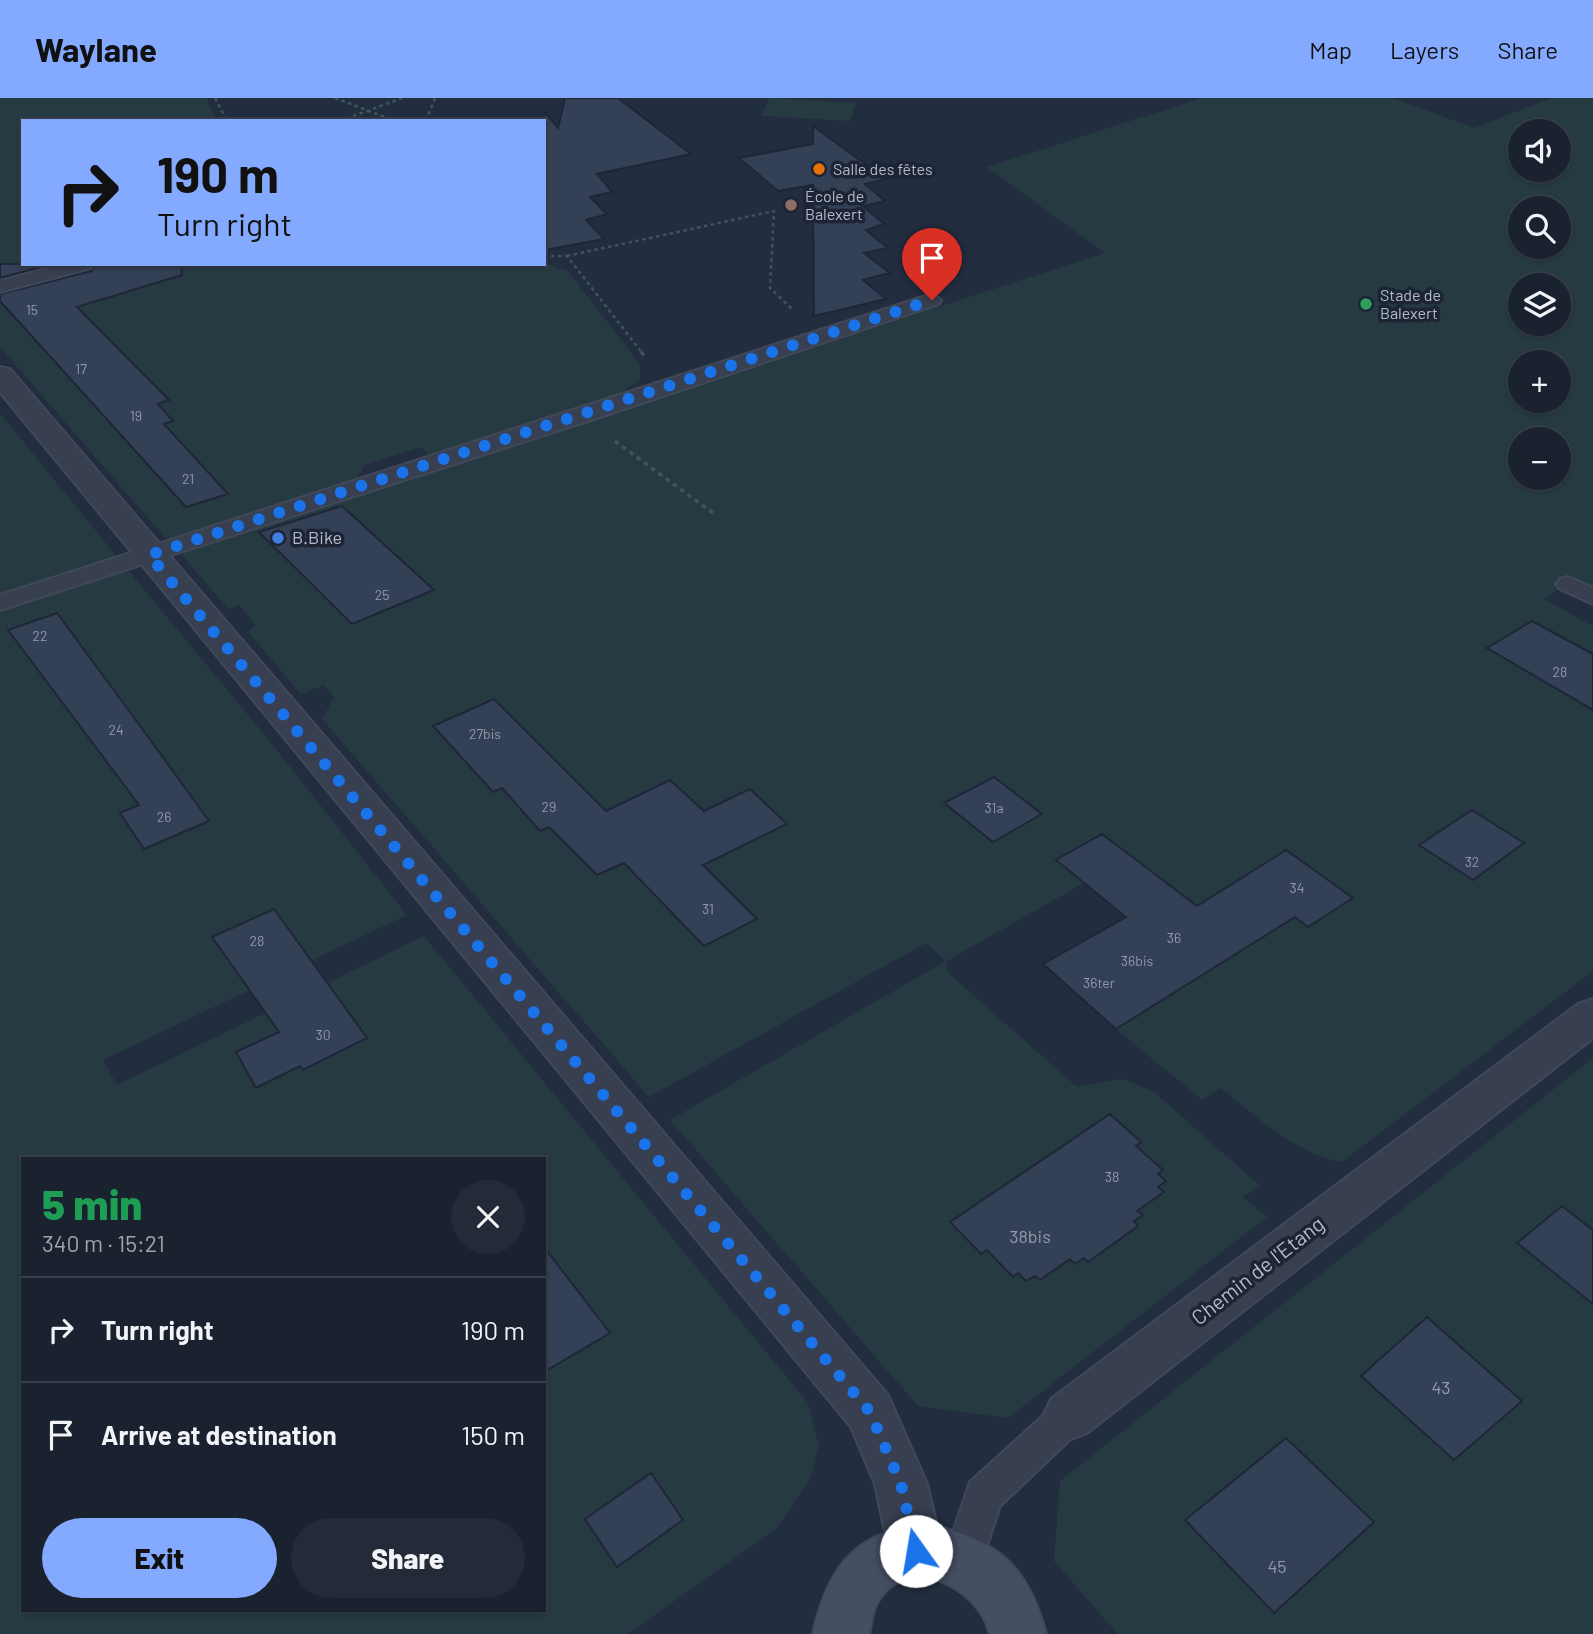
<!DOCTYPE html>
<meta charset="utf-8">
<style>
:root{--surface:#1a2230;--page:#232a38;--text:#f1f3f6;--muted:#9fa4ab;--line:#383f4c;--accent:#84aaff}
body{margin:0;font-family:Barlow,sans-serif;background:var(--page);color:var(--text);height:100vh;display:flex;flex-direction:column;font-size:26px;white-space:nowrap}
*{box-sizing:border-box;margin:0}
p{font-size:23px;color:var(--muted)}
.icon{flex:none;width:38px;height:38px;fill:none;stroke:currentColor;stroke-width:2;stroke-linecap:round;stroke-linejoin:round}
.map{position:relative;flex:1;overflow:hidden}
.sheet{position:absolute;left:21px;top:1059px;width:525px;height:455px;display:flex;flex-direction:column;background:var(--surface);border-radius:0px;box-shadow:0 2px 5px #0004,0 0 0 2px var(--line)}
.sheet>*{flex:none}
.banner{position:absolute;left:21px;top:21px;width:525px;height:147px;border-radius:0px;box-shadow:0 2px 5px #0004,0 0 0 2px var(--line);background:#84aaff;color:#111;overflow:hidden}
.controls{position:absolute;left:1508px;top:21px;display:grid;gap:14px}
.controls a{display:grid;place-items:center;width:63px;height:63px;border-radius:50%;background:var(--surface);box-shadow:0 2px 5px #0004,0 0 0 2px var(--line);font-size:35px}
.pin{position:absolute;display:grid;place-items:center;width:60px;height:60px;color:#fff;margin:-72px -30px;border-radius:50% 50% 50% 0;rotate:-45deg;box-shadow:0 0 7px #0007}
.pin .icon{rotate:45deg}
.me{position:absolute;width:77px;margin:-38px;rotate:347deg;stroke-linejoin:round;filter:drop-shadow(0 0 5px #0008)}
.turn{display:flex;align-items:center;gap:24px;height:147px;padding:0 21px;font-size:32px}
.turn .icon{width:91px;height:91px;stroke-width:2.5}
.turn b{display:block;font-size:49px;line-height:60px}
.round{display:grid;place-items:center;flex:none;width:74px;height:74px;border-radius:37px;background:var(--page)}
.summary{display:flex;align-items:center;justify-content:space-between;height:119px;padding:0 21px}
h1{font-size:42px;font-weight:800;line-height:52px;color:#1e9e55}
.primary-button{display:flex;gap:14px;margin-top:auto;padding:14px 21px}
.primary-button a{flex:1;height:80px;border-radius:42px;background:var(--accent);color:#111;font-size:28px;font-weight:800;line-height:80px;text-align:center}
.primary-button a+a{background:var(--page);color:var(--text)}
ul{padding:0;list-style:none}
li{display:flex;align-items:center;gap:21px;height:105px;padding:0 21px;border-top:2px solid var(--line)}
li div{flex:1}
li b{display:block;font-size:26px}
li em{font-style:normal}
header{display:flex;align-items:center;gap:42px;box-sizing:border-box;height:98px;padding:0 35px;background:var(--accent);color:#111}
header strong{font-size:33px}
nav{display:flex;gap:38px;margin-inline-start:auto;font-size:24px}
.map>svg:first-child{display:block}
.green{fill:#253b41;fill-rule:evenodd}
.building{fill:#344056;stroke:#1e2637;stroke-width:2}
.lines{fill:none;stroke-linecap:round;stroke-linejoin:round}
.lane-casing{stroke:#404859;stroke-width:4}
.street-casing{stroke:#404859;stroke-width:4}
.secondary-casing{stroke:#404859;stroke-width:4}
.path-far1{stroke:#3e5559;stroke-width:2.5;stroke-dasharray:3.5 3.5;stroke-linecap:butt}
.path{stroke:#3e5559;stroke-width:3.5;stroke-dasharray:4.5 4.5;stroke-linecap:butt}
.lane{fill:#373f50;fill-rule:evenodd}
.street{fill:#373f50;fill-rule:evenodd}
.secondary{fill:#454e63;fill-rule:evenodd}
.route{stroke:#1a73e8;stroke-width:12;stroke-dasharray:0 21.6}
.food-dot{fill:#e8710a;stroke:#1c2435;stroke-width:2.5}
.education-dot{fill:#8d6e63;stroke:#1c2435;stroke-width:2.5}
.leisure-dot{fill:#2e9e5b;stroke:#1c2435;stroke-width:2.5}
.shop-dot{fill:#3f7fe0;stroke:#1c2435;stroke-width:2.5}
.labels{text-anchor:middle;stroke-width:7;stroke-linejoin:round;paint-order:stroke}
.number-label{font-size:14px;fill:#919aac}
.far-poi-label{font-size:16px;fill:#b3bacb;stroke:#1c2435;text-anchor:start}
.poi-label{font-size:18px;fill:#b3bacb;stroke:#1c2435;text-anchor:start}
.near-number-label{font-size:18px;fill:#919aac}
.near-street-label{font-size:21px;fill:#b3bacb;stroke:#1c2435}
</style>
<header>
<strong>Waylane</strong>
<nav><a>Map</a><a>Layers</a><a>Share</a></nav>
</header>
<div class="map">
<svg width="1593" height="1536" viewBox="0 0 1593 1536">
<rect width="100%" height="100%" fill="#232d40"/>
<path class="green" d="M0 0H209L207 3 217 23H23V166H53L0 180Z
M769 0H774L856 5 850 23 761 18Z
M1202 0H1394L1474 30 1552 0H1593V490L1576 481 1544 501 1593 528V873L1342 1064C1297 1057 1255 1018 1221 990L1202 1002 1116 931 1192 881 1112 769 947 863V874L1077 989 1122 981 1153 993 1259 1087 1243 1099 1267 1119 1008 1320 918 1308 670 1022 946 863 926 845 649 999 322 621 334 599 324 587 301 596 248 534 256 527 239 507 228 511 180 455 1105 155 987 69ZM1521 33H1559V72H1521ZM1521 110H1559V149H1521ZM1521 187H1559V226H1521ZM1521 264H1559V303H1521ZM1521 341H1559V380H1521Z
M120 166H546L568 173 640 266V281C602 315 484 343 431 359L421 349 365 367 354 385 169 444 0 249V199Z
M0 315 118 460 0 497Z
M128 472 268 641 407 817 103 962 117 987 424 838 808 1305 819 1348 811 1379 778 1429 628 1536H0V513ZM23 1060H544V1512H23Z
M1593 960V1536H1118L1054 1463 1060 1383Z"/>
<path class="building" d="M565 0H618L691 56 597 76 612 94 590 99 607 116 586 122 604 141 544 152V13L558 30Z
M813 28 886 81 865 86 885 103 863 108 884 126 866 132 888 150 864 155 890 175 863 182 886 201 814 218 813 87 778 93 739 60 813 46Z
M0 166H53L0 180Z
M96 166H181L182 177 77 209 169 302 158 306 173 323 164 326 228 396 186 409 0 203V196L92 173Z
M342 408 434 492 352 526 259 434Z
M57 515 135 621 209 723 144 751 120 715 139 707 8 532Z
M1532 523 1593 556V612L1487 550Z
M494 601 606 713 670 682 704 713 750 691 787 726 703 767 757 821 704 848 624 765 597 777 549 729 540 733 502 690 493 694 433 628Z
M994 679 1042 716 993 744 944 705Z
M1472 712 1524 745 1473 782 1419 747Z
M1102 736 1197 808 1286 752 1353 800 1308 829 1295 819 1116 931 1043 866 1126 819 1056 762Z
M274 811 367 940 303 972 300 968 256 990 236 954 279 934 212 839Z
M1110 1016 1141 1044 1136 1048 1163 1072 1158 1076 1166 1083 1158 1089 1164 1094 1137 1113 1143 1117 1134 1123 1138 1128 1088 1164 1084 1160 1075 1166 1070 1161 1040 1182 1035 1178 1026 1183 1018 1175 1013 1179 987 1152 981 1156 950 1124Z
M1562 1108 1593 1132V1206L1517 1145Z
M544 1149 610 1235 544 1274Z
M1427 1219 1522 1303 1454 1362 1361 1278Z
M1286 1340 1374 1424 1274 1515 1185 1422Z
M651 1375 683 1422 617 1469 585 1421Z"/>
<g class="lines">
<defs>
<path id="lane" d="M64 166H94L91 170 0 194V183Z
M932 196 941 202 939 206 588 323 0 512V497Z
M1568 479 1593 490V506L1560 491 1556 486 1560 481Z
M1069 1301 1082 1306 1088 1318 1082 1330 1000 1408 978 1475 964 1480 950 1475 944 1461 970 1384 1056 1306Z"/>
<path id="street" d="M0 269 10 271 888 1297 927 1386 943 1453 935 1472 916 1480 897 1472 889 1453 875 1386 851 1329 0 294Z
M1593 901V940L1087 1335 1069 1342 1051 1335 1043 1318 1051 1301 1578 906Z"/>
<path id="secondary" d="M932 1427C999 1443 1028 1469 1046 1536H990C978 1486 902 1452 875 1509 872 1517 871 1527 869 1536H813C828 1467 858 1430 932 1427Z"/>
</defs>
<use href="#lane" class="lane-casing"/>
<use href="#street" class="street-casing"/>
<use href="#secondary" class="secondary-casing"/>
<path class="path-far1" d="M215 0 227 23
M335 0 395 23
M340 23 402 0
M426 23 435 0
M544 158H567L643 256
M567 158 774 113 770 190 792 211"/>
<path class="path" d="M641 254 646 260
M615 343 713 415"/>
<use href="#lane" class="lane"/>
<use href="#street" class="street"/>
<use href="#secondary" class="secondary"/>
</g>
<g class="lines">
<path class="route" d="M916 1453 901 1386 870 1314 149 457 932 202"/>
</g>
<circle class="food-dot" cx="819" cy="71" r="7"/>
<circle class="education-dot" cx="791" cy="107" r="7"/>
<circle class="leisure-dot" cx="1366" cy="206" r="7"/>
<circle class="shop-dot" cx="278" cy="440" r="7"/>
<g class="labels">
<g class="number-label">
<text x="32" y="217">15</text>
<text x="81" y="276">17</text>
<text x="136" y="323">19</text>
<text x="188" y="386">21</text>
<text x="382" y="502">25</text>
<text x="40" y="543">22</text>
<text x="1560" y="579">28</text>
<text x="116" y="637">24</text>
<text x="485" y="641">27bis</text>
<text x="549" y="714">29</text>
<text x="994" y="715">31a</text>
<text x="164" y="724">26</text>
<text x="1472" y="769">32</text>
<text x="1297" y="795">34</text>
<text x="708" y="816">31</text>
<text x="1174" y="845">36</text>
<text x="257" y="848">28</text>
<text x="1137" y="868">36bis</text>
<text x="1099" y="890">36ter</text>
<text x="323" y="942">30</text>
<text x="1112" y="1084">38</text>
</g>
<g class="far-poi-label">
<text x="833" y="77">Salle des fêtes</text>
<text x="805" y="104">École de<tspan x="805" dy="18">Balexert</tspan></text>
<text x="1380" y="203">Stade de<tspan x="1380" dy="18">Balexert</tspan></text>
</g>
<g class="poi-label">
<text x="292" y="446">B.Bike</text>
</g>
<g class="near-number-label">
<text x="1030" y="1145">38bis</text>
<text x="1441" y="1296">43</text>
<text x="1277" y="1475">45</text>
</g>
<g class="near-street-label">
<text transform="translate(1258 1173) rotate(-38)" y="7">Chemin de l'Etang</text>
</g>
</g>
</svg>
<div class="controls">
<a><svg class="icon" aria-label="sound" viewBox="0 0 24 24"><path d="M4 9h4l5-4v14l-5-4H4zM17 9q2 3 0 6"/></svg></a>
<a><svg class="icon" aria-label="search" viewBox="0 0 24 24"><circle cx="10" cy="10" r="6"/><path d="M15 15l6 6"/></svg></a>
<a><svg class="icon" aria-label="layers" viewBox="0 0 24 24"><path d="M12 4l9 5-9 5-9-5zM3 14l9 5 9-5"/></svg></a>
<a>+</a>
<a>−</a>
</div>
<div class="pin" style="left:932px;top:202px;background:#d93025"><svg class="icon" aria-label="arrive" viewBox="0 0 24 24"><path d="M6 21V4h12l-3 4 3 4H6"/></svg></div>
<svg class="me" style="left:916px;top:1453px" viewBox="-20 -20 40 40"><circle r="19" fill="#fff"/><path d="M0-13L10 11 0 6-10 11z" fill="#1a73e8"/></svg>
<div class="banner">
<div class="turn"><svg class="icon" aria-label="right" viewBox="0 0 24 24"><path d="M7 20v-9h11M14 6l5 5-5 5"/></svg><div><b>190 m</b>Turn right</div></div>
</div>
<section class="sheet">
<div class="summary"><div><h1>5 min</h1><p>340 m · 15:21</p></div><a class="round"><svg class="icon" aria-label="close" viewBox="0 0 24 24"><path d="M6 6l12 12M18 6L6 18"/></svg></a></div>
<ul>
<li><svg class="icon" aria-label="right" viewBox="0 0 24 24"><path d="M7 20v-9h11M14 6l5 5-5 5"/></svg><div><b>Turn right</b></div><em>190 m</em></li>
<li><svg class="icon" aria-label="arrive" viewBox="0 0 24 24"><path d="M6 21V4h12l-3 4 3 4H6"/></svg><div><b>Arrive at destination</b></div><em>150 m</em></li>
</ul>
<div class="primary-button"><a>Exit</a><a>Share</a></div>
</section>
</div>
